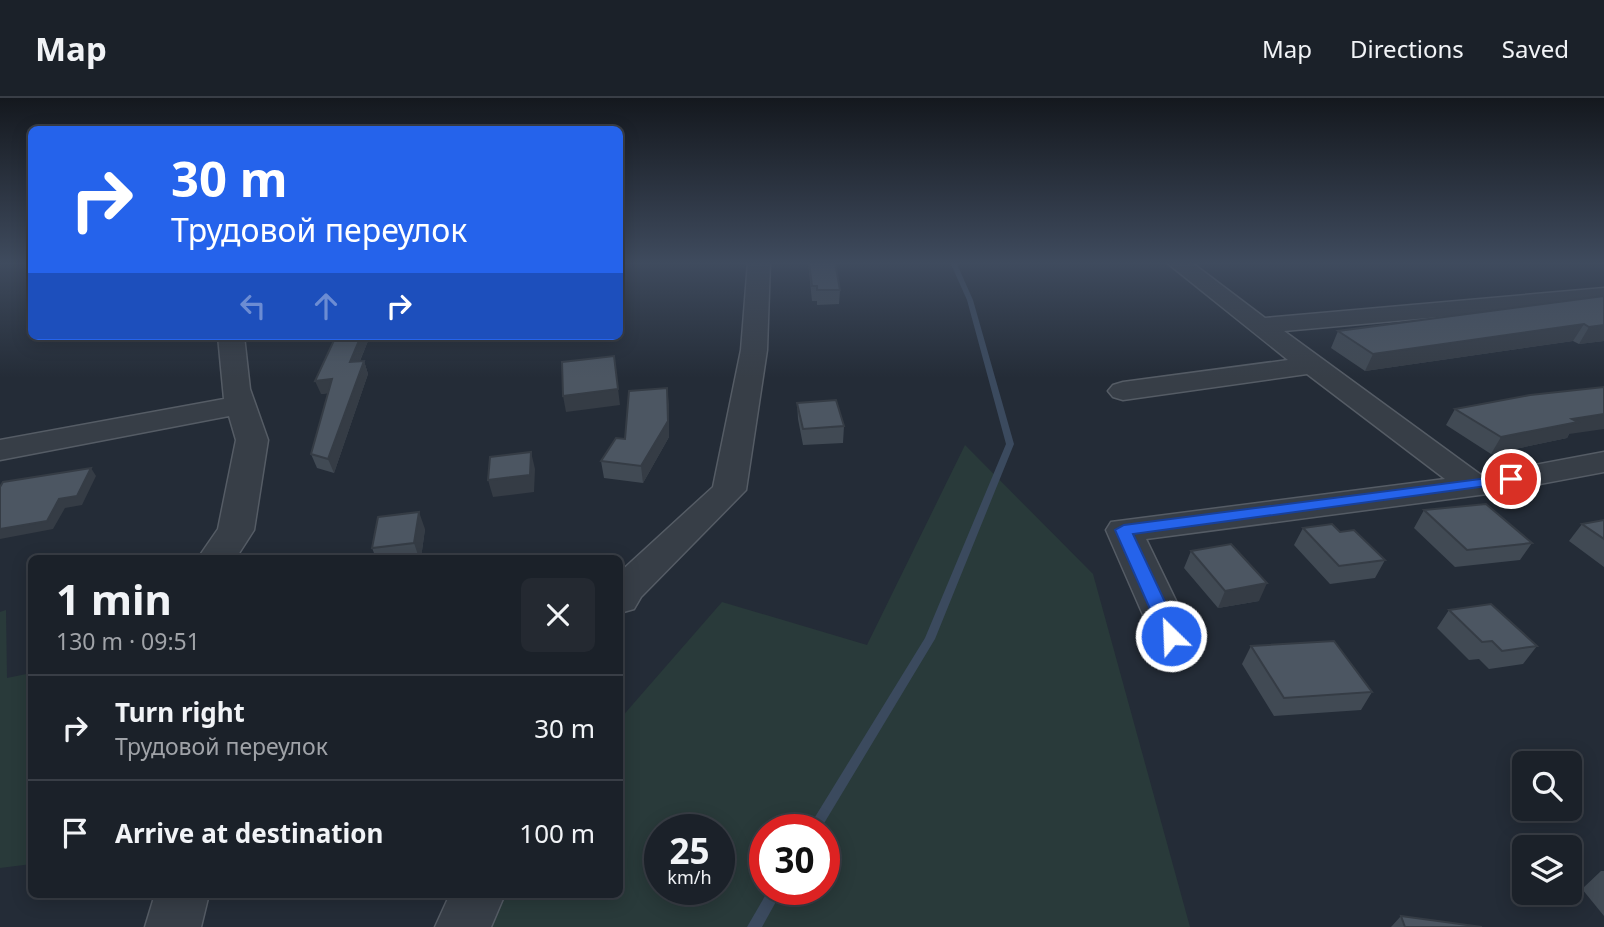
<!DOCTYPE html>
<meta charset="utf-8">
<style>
:root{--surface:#1b2129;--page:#242931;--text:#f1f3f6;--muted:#a0a3a8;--line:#393e46}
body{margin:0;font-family:"Noto Sans",sans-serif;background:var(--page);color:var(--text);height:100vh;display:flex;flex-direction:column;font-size:26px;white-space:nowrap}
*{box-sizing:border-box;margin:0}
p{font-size:23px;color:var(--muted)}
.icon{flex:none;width:38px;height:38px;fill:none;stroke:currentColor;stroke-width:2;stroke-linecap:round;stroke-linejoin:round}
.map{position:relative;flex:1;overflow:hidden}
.sheet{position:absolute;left:28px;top:457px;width:595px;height:343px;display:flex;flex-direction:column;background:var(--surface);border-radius:10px;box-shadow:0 4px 18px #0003,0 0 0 2px var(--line)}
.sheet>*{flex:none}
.top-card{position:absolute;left:28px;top:28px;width:595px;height:214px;border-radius:10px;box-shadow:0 4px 18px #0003,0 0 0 2px var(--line);background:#2563eb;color:#fff;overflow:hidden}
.controls{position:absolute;left:1512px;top:653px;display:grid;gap:14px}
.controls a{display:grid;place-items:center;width:70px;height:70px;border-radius:10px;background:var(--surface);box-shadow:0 4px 18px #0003,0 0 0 2px var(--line);font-size:35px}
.speed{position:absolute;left:644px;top:716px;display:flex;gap:14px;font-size:35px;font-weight:700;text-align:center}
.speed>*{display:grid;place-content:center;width:91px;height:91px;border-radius:50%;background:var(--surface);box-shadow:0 4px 18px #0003,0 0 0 2px var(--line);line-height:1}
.speed small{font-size:18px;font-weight:400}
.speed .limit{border:10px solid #d22;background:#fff;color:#111}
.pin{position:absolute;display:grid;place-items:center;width:60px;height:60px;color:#fff;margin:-30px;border:4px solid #fff;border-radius:50%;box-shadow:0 2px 7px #0007}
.me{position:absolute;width:77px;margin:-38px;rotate:336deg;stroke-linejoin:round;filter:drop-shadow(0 0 5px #0008)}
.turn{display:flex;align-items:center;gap:24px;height:147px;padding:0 28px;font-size:32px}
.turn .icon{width:91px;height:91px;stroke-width:2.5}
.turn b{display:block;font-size:49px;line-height:60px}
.lanes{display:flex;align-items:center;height:66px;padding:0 28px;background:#0003;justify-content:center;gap:35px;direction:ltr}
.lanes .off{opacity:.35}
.round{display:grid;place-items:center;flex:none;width:74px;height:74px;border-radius:10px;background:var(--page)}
.headline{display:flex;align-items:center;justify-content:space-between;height:119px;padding:0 28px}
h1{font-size:42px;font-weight:700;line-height:52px}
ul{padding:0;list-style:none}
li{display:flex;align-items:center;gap:21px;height:105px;padding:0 28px;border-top:2px solid var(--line)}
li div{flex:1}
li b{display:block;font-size:26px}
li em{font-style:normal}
header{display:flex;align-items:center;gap:42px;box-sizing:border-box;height:98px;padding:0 35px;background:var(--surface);border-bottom:2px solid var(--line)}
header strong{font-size:33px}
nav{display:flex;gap:38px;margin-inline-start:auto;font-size:24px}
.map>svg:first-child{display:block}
.green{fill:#293a3a;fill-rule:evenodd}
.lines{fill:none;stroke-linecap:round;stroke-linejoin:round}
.stream{fill:#3b4a5e;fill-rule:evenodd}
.minor-casing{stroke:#555c65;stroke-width:3}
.minor{fill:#373e47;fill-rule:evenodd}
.wall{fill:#414a54}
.shaded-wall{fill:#353c45}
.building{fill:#4c5662;stroke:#353c45;stroke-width:2}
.route{fill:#2563eb;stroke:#184099;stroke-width:2}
</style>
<header>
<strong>Map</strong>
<nav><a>Map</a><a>Directions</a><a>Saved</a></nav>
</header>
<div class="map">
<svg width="1604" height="829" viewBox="0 0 1604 829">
<rect width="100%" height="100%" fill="#242c37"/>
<path class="green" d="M965 347 1093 476 1190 829H437L466 796H620V621L722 504 867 547ZM660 732H719V791H660ZM765 732H824V791H765Z
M6 512 7 580 31 575 32 766 0 770V514Z"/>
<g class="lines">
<path class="stream" d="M950 164H956L973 202 1014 346 935 541 820 732H807L925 540 1006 346 967 202Z
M769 791H783L762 829H747Z"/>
<defs>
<path id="minor" d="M748 164H770L767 252 746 392 641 499 634 511 620 515V474L713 389 741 252Z
M1166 164H1191L1265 220 1604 190V204L1284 233 1481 377 1604 354V374L1487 396 1146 441 1193 538 1187 549 1172 553 1157 549 1106 432 1111 424 1445 381 1307 276 1123 302 1113 299 1108 293 1113 287 1123 284 1288 262Z
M218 238H244L250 291 268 342 254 432 236 460H198L218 431 236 342 229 318 0 362V342L224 301Z
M155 796H209L201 829H145Z
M450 796H505L491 829H435Z"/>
</defs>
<use href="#minor" class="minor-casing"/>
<use href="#minor" class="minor"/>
</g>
<path class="wall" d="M808 164H835L840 192 839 206 817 207V203H812Z
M1604 198V243L1579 246 1573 243 1365 273 1331 250 1338 233Z
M336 238H370L360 263H364L368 276 334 375 317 370 311 356 328 295 321 296Z
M797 305 844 328 843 345 803 347 798 321Z
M669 306V339L643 385 604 380 601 363 625 341Z
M1455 311 1569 336 1567 340 1491 356 1446 327Z
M1424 412 1532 445 1520 462 1455 469 1414 430Z
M1604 422V469L1569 443 1582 426Z
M1303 430 1340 434 1385 462 1375 480 1330 486 1294 447Z
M425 431 421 460H376L372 450Z
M1191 453 1259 503 1218 510 1184 470Z
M1449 512 1537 548 1523 566 1489 571 1479 561 1469 562 1437 530Z
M1251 548 1372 594 1361 612 1274 618 1242 566Z
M1601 773H1604V818L1582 791Z
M1401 818 1482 829H1391Z"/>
<path class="shaded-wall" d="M1584 226 1573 243 1365 273 1373 256Z
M1604 227V243L1579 246 1589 229Z
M361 238H370L354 277 350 264Z
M614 258 620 307 566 314 563 298Z
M364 263 368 276 334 375 328 361Z
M332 281 337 294 321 296 315 283Z
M667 290 669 306V339L643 385 641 368Z
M1604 316V331L1569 336 1567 340 1491 356 1501 339 1572 321Z
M531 354 535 371 534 394 493 399 488 382Z
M91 370 96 378 82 407 65 410 53 431 0 441V431Z
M419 414 425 431 421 460H419L414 445Z
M1267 485 1259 503 1218 510 1225 493Z"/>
<path class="building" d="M809 164H835L840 192H817V188H812Z
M1604 198V227L1589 229 1584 226 1373 256 1338 233Z
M336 238H361L350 264 364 263 328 361 311 356 332 281 315 283Z
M614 258 618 291 563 298 562 264Z
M1604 289V316L1572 321 1578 324 1501 339 1455 311 1530 297Z
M667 290 668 323 641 368 601 363 616 340 625 341 629 293Z
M836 302 844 328 803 331 797 305Z
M531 354 530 377 488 382 490 359Z
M91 370 77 398 59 401 47 423 0 431V389L3 384Z
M1486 406 1532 445 1467 452 1424 412Z
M419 414 414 445 372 450 378 419Z
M1604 422V441L1582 426Z
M1332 426 1340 434 1354 432 1385 462 1339 468 1303 430Z
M1231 446 1267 485 1225 493 1191 453Z
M1491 506 1537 548 1502 553 1492 543 1482 544 1449 512Z
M1334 543 1372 594 1284 600 1251 548Z
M1401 818 1482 829H1405Z"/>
<linearGradient id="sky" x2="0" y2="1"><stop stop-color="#14181e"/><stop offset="0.59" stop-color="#3f4b5e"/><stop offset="1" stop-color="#3f4b5e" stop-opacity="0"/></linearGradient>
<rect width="1604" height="280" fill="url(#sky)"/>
<path class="route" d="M1511 377 1516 378 1518 381 1516 384 1133 436 1181 538 1178 543H1165L1162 538 1115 432 1124 427Z"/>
</svg>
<div class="controls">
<a><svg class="icon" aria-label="search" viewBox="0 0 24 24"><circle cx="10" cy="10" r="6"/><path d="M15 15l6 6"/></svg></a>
<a><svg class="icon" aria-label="layers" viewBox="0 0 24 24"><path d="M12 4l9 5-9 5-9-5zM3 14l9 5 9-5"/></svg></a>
</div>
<div class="speed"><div>25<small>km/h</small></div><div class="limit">30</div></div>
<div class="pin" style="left:1511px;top:381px;background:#d93025"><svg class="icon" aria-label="arrive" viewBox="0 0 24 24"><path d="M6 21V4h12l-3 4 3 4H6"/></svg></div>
<svg class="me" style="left:1171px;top:538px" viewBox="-20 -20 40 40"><circle r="17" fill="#2563eb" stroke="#fff" stroke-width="3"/><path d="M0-11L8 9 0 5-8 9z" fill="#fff"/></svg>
<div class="top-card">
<div class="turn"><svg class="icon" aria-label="right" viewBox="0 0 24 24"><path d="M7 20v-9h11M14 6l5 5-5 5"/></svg><div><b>30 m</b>Трудовой переулок</div></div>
<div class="lanes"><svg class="icon off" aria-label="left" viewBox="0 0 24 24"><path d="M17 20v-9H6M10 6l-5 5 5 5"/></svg><svg class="icon off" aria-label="ahead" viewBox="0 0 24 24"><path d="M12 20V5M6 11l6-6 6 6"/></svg><svg class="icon" aria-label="right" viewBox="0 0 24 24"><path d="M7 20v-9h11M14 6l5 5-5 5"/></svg></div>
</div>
<section class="sheet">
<div class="headline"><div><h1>1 min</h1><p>130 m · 09:51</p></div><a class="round"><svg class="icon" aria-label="close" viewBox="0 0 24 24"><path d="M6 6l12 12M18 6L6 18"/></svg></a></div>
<ul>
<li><svg class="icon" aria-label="right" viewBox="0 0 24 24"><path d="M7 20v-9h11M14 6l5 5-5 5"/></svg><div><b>Turn right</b><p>Трудовой переулок</p></div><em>30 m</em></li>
<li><svg class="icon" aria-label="arrive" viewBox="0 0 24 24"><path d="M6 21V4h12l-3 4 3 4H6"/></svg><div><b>Arrive at destination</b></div><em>100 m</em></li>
</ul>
</section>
</div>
